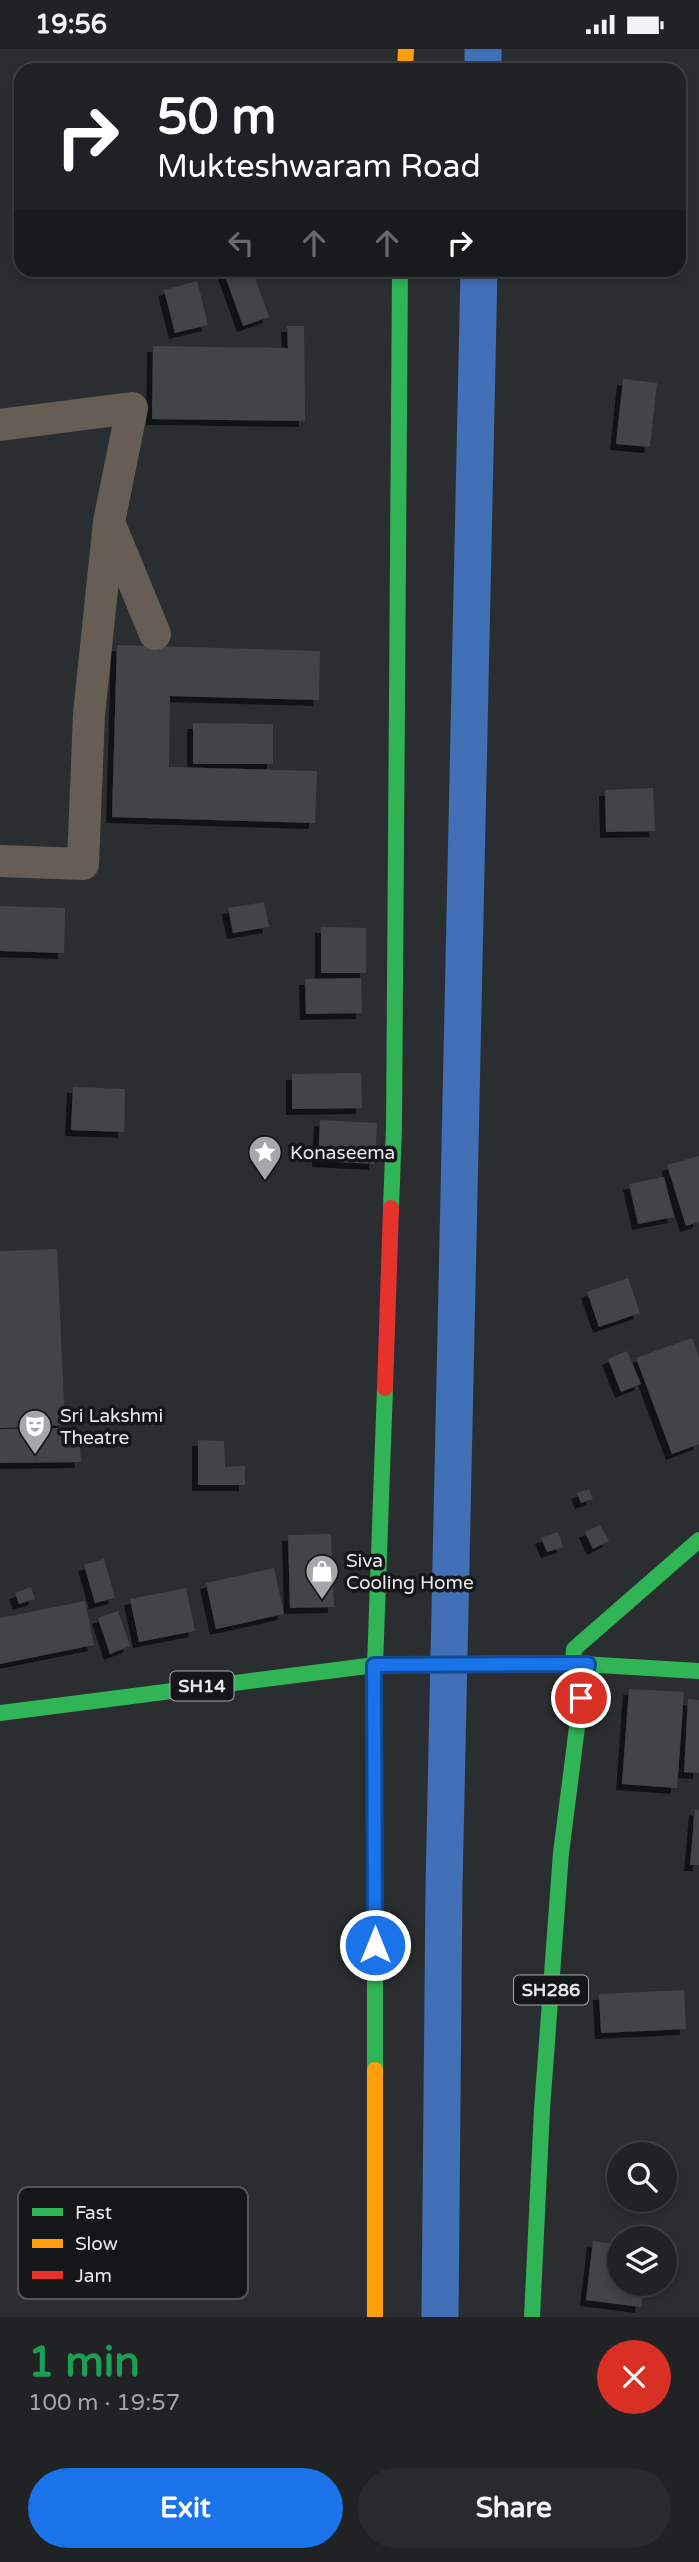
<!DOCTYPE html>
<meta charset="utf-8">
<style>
:root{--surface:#202224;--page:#282a2c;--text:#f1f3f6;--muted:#a2a4a6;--line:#3d3f41;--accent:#1a73e8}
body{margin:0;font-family:"Varela Round",sans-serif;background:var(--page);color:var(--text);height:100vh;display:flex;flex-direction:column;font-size:26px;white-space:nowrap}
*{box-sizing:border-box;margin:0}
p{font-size:23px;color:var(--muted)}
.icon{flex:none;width:38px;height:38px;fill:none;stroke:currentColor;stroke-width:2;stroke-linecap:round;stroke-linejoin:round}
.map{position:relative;height:2268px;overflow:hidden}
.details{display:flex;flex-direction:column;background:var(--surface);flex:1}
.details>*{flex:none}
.top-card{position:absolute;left:14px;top:14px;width:672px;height:214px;border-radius:21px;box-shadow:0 4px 10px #0003,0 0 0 2px var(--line);background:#202124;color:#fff;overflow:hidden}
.tools{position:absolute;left:607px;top:2093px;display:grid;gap:14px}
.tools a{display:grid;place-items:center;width:70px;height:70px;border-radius:50%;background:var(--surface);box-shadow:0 4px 10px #0003,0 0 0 2px var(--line);font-size:35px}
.pin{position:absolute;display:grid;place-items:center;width:60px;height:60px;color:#fff;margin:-30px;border:4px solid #fff;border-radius:50%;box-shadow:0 2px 7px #0007}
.me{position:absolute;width:77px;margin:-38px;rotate:0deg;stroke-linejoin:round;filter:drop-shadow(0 0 5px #0008)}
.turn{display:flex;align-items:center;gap:24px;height:147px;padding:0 28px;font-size:32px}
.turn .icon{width:91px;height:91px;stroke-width:2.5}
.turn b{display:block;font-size:49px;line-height:60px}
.lanes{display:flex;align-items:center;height:66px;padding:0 28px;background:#0003;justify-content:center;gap:35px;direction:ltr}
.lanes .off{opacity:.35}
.round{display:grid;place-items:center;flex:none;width:74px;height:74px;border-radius:37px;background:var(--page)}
.head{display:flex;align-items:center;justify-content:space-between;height:119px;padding:0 28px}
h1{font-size:42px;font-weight:800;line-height:52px;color:#1e9e55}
.primary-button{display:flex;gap:14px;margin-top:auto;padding:14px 28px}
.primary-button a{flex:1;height:80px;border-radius:42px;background:var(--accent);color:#fff;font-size:28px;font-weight:800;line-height:80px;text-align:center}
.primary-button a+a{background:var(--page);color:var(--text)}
.status{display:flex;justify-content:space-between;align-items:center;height:49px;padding:0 35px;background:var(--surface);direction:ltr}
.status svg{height:19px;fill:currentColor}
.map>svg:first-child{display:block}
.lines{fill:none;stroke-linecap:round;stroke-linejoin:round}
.canal{stroke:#4270b6;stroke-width:37}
.building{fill:#434546;filter:url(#shadow)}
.street{stroke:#665e55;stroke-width:32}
.fast{stroke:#30b455;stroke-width:16}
.slow{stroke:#ff9f0a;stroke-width:16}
.jam{stroke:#e5322d;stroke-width:16}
.route-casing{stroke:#114b97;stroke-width:18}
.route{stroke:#1a73e8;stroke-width:12}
.labels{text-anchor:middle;stroke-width:7;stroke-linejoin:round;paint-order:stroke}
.shield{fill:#141617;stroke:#a7aaab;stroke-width:2}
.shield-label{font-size:18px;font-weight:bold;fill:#e6e9eb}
.poi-label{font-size:19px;fill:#e6e9eb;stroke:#141617;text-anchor:start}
.key{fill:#141617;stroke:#535557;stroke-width:2}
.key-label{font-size:19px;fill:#e6e9eb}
</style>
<div class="status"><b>19:56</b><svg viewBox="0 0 49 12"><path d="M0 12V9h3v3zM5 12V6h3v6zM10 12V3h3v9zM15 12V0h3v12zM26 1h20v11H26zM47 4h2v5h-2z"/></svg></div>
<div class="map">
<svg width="699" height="2268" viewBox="0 0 699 2268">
<defs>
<filter id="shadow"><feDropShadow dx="-6" dy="6" stdDeviation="0" flood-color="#0009"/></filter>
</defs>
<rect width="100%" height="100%" fill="#2b2e30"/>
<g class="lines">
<path class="canal" d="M483 21V0
M440 2268 444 1838 479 220"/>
</g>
<path class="building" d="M233 220H269L254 226 269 268 243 277 224 224Z
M197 232 208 276 175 284 164 241Z
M287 277H304L305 372 152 370 153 297 288 299Z
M623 330 657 334 650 398 616 395Z
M117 596 320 602 319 651 170 647 169 718 317 722 315 774 112 768Z
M193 674 273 675V715H193Z
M653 739 655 782 606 783 605 741Z
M264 853 269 878 233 884 228 859Z
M0 857 65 859 64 904 0 902Z
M321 878 366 879V924H321Z
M361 929 362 964 306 965 305 930Z
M361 1024 362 1059 292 1060V1025Z
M73 1038 125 1040 124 1083 71 1081Z
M320 1071 377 1074 375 1115 318 1112Z
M699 1107V1173L686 1177 667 1116Z
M664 1128 674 1168 638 1175 629 1135Z
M57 1200 65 1376 0 1379V1202Z
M628 1229 640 1264 599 1278 587 1243Z
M692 1289 699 1308V1395L672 1405 636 1309Z
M627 1302 641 1335 621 1343 608 1310Z
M68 1379V1399L80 1398 81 1413 0 1414V1380Z
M198 1391 224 1392 225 1418 245 1417V1436H198Z
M589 1440 593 1450 581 1454 577 1444Z
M600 1476 609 1492 593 1500 585 1483Z
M558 1483 563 1498 547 1503 541 1489Z
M331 1485 334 1558 290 1559 288 1486Z
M104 1510 115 1549 95 1554 84 1516Z
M274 1519 284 1565 216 1580 206 1534Z
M31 1538 35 1550 19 1555 15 1544Z
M186 1539 195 1582 139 1593 130 1550Z
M85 1552 94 1596 0 1615V1569Z
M118 1562 130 1597 110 1605 98 1569Z
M629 1640 684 1643 677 1739 622 1735Z
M688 1650 699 1651V1724L684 1723Z
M695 1760 699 1761V1816H690Z
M684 1941 686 1980 601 1984 599 1945Z
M593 2192 620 2196V2235H644L641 2258 586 2251Z"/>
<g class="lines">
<path class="street" d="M0 376 132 359 109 473 89 665 83 815 0 812
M111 478 155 585"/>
<path class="fast" d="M391 1159 394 1079 400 220
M573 1615 574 1600 699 1491
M0 1664 375 1616 566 1614 699 1622
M375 2021V1616L385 1339
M532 2268 542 2060 561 1804 583 1631 588 1615"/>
<path class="slow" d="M405 21 406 0
M375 2021V2268"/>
<path class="jam" d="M385 1339 391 1159"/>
</g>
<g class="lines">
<defs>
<path id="route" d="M375 1896 374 1616 588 1615 581 1649"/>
</defs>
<use href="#route" class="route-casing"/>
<use href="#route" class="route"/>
</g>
<defs>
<symbol id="sight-pin" viewBox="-11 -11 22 30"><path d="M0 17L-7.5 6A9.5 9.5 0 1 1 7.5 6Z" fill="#a5a8aa" stroke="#141617"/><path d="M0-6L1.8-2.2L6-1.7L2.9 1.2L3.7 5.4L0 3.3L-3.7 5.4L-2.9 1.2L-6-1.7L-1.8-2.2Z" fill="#fff"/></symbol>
<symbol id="theatre-pin" viewBox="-11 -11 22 30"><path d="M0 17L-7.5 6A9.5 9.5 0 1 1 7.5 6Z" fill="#a5a8aa" stroke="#141617"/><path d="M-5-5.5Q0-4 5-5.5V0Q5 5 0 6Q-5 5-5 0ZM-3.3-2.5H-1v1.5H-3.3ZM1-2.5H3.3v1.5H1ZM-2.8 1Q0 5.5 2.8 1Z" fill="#fff"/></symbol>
<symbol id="shop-pin" viewBox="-11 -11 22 30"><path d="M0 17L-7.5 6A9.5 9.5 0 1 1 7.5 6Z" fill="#a5a8aa" stroke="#141617"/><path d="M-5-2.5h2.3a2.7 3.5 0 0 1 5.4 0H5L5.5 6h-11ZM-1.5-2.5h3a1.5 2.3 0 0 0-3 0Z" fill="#fff"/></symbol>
</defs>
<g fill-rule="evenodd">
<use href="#sight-pin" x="246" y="1084" width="38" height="52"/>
<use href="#theatre-pin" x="16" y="1358" width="38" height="52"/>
<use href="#shop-pin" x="303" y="1503" width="38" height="52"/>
</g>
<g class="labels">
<g class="shield">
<rect x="170.5" y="1622.5" width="63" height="29" rx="5"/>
<rect x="514" y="1926.5" width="74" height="29" rx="5"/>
</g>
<g class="shield-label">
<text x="202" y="1643">SH14</text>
<text x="551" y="1947">SH286</text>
</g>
<g class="poi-label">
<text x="290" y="1110">Konaseema</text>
<text x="60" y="1373">Sri Lakshmi<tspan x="60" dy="22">Theatre</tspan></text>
<text x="346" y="1518">Siva<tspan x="346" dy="22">Cooling Home</tspan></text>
</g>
</g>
<rect x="18" y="2138" width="230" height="112" rx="10" class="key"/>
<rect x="32" y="2159" width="31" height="8" fill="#30b455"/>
<rect x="32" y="2190" width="31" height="9" fill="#ff9f0a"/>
<rect x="32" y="2222" width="31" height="8" fill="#e5322d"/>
<g class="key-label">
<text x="75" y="2170">Fast</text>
<text x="75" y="2201">Slow</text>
<text x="75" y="2233">Jam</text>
</g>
</svg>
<div class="tools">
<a><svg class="icon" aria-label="search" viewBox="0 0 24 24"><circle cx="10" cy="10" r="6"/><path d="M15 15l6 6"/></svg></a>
<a><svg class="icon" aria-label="layers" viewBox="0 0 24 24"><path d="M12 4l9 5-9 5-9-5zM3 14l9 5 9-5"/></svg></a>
</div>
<div class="pin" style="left:581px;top:1649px;background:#d93025"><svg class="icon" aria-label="arrive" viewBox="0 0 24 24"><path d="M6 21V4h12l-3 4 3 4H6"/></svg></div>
<svg class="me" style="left:375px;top:1896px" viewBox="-20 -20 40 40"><circle r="17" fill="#1a73e8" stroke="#fff" stroke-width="3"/><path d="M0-11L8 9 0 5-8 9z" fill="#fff"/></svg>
<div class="top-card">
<div class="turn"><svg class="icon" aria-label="right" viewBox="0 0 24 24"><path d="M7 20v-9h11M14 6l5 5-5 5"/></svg><div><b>50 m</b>Mukteshwaram Road</div></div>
<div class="lanes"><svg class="icon off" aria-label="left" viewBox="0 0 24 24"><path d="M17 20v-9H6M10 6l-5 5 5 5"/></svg><svg class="icon off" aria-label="ahead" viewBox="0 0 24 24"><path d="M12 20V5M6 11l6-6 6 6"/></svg><svg class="icon off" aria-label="ahead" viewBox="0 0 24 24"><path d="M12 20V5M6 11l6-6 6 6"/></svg><svg class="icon" aria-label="right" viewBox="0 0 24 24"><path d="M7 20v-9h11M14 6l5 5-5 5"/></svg></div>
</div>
</div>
<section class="details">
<div class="head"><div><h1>1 min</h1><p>100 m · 19:57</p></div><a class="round" style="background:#d93025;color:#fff"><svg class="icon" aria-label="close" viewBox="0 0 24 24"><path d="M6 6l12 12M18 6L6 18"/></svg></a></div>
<div class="primary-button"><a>Exit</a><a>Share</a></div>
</section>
